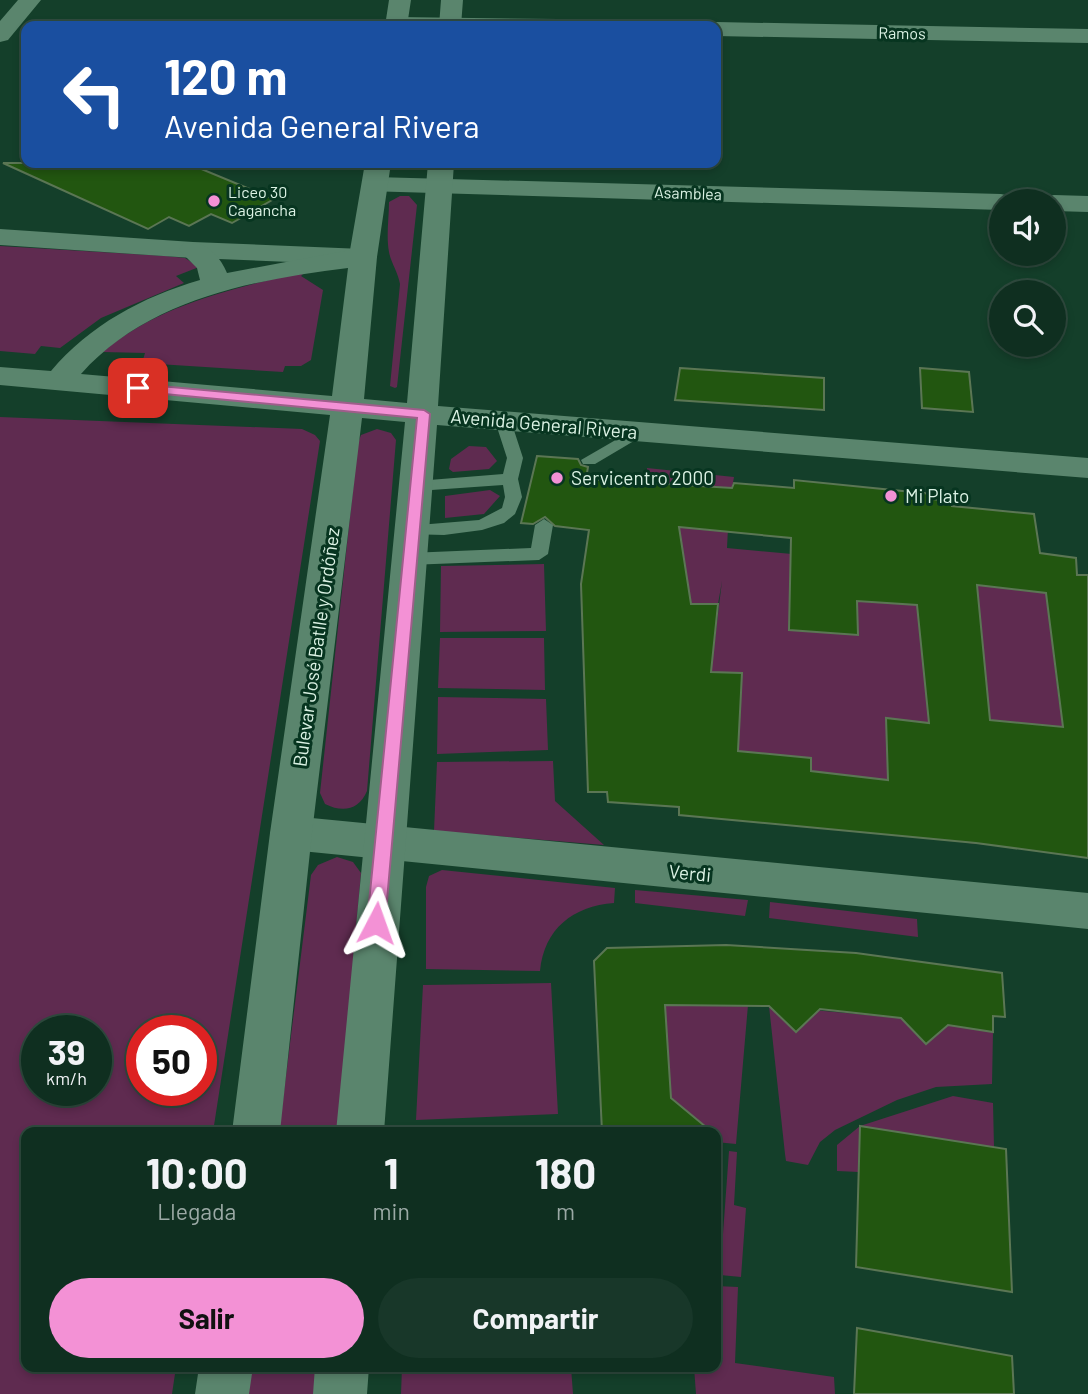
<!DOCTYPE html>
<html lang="es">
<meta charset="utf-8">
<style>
:root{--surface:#0f2f20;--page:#183729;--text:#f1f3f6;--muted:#9ba9a5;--line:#2f4a3e;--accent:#f391d5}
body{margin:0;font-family:Barlow,sans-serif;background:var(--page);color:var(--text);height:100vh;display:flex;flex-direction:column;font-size:26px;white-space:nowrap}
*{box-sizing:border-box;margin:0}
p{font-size:23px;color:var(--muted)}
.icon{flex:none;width:38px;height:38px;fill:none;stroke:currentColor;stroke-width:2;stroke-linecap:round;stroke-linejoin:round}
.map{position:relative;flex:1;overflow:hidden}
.panel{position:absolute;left:21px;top:1127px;width:700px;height:245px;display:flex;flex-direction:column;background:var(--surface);border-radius:14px;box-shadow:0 4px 10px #0003,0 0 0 2px var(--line)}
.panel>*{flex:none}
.guide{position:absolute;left:21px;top:21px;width:700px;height:147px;border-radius:14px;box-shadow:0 4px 10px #0003,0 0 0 2px var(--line);background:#1a4fa0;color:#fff;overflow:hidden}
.fabs{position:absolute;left:989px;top:189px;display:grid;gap:14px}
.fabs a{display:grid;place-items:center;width:77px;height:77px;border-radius:50%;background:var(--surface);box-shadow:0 4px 10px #0003,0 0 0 2px var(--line);font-size:35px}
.speed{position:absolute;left:21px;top:1015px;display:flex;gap:14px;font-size:35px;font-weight:700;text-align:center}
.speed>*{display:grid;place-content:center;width:91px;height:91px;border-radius:50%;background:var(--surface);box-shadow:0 4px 10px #0003,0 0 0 2px var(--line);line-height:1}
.speed small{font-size:18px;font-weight:400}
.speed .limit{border:10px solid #d22;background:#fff;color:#111}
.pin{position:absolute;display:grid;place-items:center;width:60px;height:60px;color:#fff;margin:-30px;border-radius:14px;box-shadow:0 4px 10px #0006}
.me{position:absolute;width:77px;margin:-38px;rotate:4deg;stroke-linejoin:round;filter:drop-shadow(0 0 5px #0008)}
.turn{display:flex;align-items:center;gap:24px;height:147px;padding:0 28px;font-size:32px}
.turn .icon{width:91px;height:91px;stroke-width:2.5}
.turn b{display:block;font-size:49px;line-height:60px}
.eta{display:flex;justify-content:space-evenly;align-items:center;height:119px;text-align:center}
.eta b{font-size:42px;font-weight:700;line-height:49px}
.primary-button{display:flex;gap:14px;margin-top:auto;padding:14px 28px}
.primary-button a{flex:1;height:80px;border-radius:42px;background:var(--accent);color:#111;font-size:28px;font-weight:700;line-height:80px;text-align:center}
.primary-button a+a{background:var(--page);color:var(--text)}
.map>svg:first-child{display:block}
.green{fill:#5f2b50;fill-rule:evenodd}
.building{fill:#225610;stroke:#5b7654;stroke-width:2;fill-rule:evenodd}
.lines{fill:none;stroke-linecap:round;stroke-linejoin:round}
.lane{fill:#5a856d;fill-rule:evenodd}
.street{fill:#5a856d;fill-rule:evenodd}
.secondary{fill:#5a856d;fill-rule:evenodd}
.route{fill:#f391d5;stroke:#9e5e8a;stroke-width:2}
.poi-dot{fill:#f391d5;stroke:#073520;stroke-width:2.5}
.labels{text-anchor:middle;stroke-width:6;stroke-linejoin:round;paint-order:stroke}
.far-street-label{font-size:16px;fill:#dbf2e4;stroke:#073520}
.far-poi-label{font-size:16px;fill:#dbf2e4;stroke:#073520;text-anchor:start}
.street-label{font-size:19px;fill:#dbf2e4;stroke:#073520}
.poi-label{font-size:19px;fill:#dbf2e4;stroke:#073520;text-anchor:start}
</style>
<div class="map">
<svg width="1088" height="1394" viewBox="0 0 1088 1394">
<rect width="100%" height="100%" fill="#143f2a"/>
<path class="green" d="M400 196H409L417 205 397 387 395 388 390 386 400 284C398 272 391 263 389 252 386 236 389 218 389 202Z
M0 246 166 256 185 258 199 267 176 276 184 283 101 318 60 348 41 346 35 354 0 351Z
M306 271 301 276 323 290 311 360 301 366H285L283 372 142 363 145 353 103 352C159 304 237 288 306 271Z
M0 417 302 429 315 435 320 441 213 1132H26V1367H176L172 1394H0ZM37 1031H96V1090H37ZM142 1031H201V1090H142Z
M377 429 391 433 396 440 367 791C359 810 343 813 325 804L320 793 358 443 361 435Z
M469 446 486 447 497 461 489 469 453 472 449 469 451 459Z
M647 468 734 477 732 488 647 481Z
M490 490 500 496 484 514 445 518V496Z
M673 520 728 528 727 548 792 554 789 630 856 635 857 601 917 598 926 691 987 695 977 585 1046 593 1059 702 1088 705 1000 846 968 843 963 772 1009 776 1004 721 959 716 960 726 887 718 888 780 811 771V758L738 751 711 672 722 581 718 604H691L683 550 672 549Z
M544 564 546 631 440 632 441 566Z
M440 638H544L545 690 438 688Z
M438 697 546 699 548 750 437 754Z
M553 761 555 801 604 845 434 831 437 762Z
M337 857 353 862 361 873 338 1132H279L311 875 318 865Z
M442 870 615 888 614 903C573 906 544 929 540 971L426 969V887L429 876Z
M635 890 748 900 745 916 635 903Z
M770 902 917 919 918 937 769 918Z
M551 983 558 1114 416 1120 423 985Z
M665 1005H748L736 1144 716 1142V1132H687L697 1120 671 1098Z
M769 1006 901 1018 926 1044 948 1025 993 1032 992 1084 936 1087 897 1100 835 1130 820 1142 808 1165 786 1161 785 1154Z
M953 1096 993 1103 994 1147 860 1126 859 1172 837 1171V1145L860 1126Z
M729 1151 737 1152 734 1205 746 1208 741 1277 720 1275Z
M716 1286 738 1287 735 1363 834 1377 835 1394H696L694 1367H716Z
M249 1367H318L315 1394H245Z
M402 1367H571L573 1394H401Z"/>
<path class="building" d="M3 163H187L274 199 232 223 211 214 189 226 169 217 148 229Z
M680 368 824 378V410L675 400Z
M920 368 969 372 973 412 922 408Z
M537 456 578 459 581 465 588 467 586 479 732 488 734 483 794 488V480L932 494V499L952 502V506L1034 514 1040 553 1076 558 1077 575H1088V858L976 843 679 815V807L608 802 607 792H588L581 584 589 530 555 526 545 517 533 524 521 523ZM679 527 791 538 789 630 858 635 857 601 917 605 929 723 886 718 888 780 811 771V758L738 751 742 673 711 672 718 604H691ZM977 585 1046 593 1063 727 990 720Z
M726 945 856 953 1002 973 1005 1017 993 1016V1032L948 1025 926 1044 901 1018 820 1009 796 1032 769 1006 665 1005 671 1098 712 1132H602L594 961 607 948Z
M860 1126 1006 1149 1012 1292 856 1267Z
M857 1328 1012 1356 1014 1394H854Z"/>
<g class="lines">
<path class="lane" d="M503 416 511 421 523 458 518 479 522 497 515 514 504 523 482 530 444 535 406 534 403 530 406 526 479 520 502 508 505 497 503 485 417 491 409 486 417 481 503 474 507 458 495 421Z
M638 427 646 432 644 435 595 464H583L581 460Z
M544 519 553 525 548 554 539 560 409 565 400 559 409 553 531 548 535 525Z"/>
<path class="street" d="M18 0H41L8 40 0 42V21Z
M397 17 558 19 566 21 569 26H387L389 19Z
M716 22 1088 29V43L716 36V26H707Z
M375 177 1001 194 1010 196 1014 201H1001V210L366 191 362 185 366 179Z
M1054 195 1088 196V212L1054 211V201H1042L1045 197Z
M0 229 193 242 363 249 373 251 377 257 373 263 363 265 193 258 0 245Z
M291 816 1088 893V929L291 850 276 845 270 833 276 821Z"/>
<path class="secondary" d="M389 0H411L407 26H385Z
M441 0H463L461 26H439Z
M365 163H391L377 257 364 399 407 403 428 163H454L438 406 1088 458V478L437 425 384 1132H336L405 422 362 418 312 833 280 1132H232L270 833 330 415 0 385V367L51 371C90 325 142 297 200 280L197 268 179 250 183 244C204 239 219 254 227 273L350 250ZM348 268 332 396 81 374C148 299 253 280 348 268Z
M199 1367H253L249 1394H195Z
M315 1367H369L367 1394H313Z"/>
</g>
<path class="route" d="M138 384 424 410 430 414 385 923 383 928 376 930 370 928 367 923 417 418 133 391V385Z"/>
<g class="poi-dot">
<circle cx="214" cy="201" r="7"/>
<circle cx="557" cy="478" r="7"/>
<circle cx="891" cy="496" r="7"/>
</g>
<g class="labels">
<g class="far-street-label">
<text transform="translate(902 33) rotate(1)" y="6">Ramos</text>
<text transform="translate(688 193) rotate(2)" y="6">Asamblea</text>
</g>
<g class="far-poi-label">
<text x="228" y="198">Liceo 30<tspan x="228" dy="18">Cagancha</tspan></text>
</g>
<g class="street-label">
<text transform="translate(544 424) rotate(5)" y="7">Avenida General Rivera</text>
<text transform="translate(316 647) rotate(-82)" y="7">Bulevar José Batlle y Ordóñez</text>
<text transform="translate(690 873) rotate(5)" y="7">Verdi</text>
</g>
<g class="poi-label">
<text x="571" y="485">Servicentro 2000</text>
<text x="905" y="503">Mi Plato</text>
</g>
</g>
</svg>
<div class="fabs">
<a><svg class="icon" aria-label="sound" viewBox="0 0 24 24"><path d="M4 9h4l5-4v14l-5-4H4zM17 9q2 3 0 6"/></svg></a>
<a><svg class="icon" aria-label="search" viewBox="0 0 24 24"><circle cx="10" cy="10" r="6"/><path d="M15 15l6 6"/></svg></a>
</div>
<div class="speed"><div>39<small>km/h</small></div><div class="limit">50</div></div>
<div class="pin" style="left:138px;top:388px;background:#d93025"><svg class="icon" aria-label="arrive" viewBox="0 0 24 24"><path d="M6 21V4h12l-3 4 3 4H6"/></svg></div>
<svg class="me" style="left:376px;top:923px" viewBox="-20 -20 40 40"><path d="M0-17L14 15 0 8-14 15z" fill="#f391d5" stroke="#fff" stroke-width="4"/></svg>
<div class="guide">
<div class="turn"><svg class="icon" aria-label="left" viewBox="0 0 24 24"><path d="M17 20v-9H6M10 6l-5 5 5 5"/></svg><div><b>120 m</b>Avenida General Rivera</div></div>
</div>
<section class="panel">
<div class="eta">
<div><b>10:00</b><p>Llegada</p></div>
<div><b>1</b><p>min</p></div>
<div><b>180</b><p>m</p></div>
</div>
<div class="primary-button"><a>Salir</a><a>Compartir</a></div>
</section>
</div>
